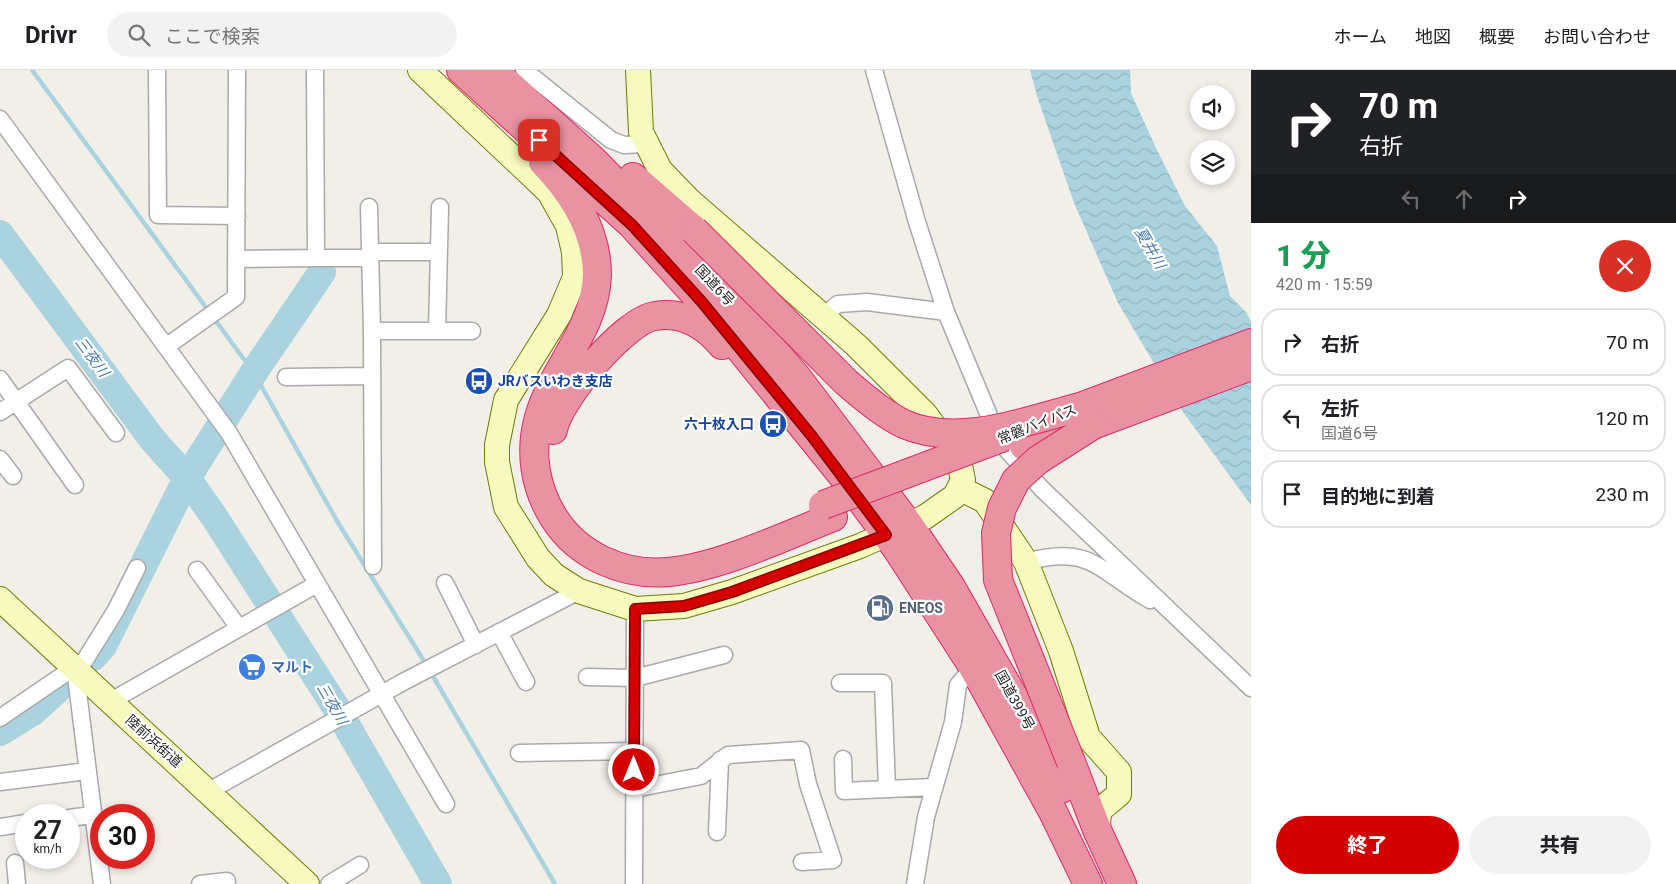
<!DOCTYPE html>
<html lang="ja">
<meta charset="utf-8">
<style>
:root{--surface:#fff;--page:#f2f2f2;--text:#202124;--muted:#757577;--line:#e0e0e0;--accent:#d40000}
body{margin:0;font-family:Roboto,"Noto Sans JP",sans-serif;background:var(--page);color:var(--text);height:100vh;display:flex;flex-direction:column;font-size:19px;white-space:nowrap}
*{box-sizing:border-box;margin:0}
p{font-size:16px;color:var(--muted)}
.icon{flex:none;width:28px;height:28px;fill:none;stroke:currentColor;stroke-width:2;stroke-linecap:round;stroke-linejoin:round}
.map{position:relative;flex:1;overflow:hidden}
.drawer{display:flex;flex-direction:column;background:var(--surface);width:425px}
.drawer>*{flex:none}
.top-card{background:#202124;color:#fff;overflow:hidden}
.tools{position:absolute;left:1190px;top:15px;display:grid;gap:10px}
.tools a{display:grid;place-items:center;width:45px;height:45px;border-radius:50%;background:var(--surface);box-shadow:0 2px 8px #0003;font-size:25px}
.speed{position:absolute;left:15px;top:734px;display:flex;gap:10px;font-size:25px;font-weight:700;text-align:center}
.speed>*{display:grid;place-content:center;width:65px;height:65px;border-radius:50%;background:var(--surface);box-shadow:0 2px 8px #0003;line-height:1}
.speed small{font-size:12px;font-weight:400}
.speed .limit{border:8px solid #d22;background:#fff;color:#111}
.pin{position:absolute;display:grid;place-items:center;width:42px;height:42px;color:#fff;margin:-21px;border-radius:10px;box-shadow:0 2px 8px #0006}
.me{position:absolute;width:55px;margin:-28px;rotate:0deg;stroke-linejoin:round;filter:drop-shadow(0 0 4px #0008)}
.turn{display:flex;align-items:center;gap:18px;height:105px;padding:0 25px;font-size:22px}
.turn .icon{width:65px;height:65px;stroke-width:2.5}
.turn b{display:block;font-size:35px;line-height:42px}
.lanes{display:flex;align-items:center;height:48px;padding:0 25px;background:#0003;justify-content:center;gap:25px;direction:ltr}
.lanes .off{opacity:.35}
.round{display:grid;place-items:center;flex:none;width:52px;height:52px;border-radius:26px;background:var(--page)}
.headline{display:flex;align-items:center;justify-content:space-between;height:85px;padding:0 25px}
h1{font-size:30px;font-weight:800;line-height:38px;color:#1e9e55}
.action{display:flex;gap:10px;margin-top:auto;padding:10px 25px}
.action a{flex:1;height:58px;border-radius:30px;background:var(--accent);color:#fff;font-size:20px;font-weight:800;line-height:58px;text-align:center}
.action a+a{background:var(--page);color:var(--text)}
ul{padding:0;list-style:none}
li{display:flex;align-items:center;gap:15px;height:68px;margin:0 10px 8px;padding:0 15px;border:2px solid var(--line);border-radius:20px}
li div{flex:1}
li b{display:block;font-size:19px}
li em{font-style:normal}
header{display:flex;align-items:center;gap:30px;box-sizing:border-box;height:70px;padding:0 25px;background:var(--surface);border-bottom:1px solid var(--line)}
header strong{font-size:24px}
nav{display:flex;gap:28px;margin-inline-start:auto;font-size:18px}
.search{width:350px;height:45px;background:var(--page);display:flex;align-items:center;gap:12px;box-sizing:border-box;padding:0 18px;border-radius:28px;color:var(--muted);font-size:19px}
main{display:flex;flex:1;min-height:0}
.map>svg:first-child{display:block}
.water{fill:url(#water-waves)}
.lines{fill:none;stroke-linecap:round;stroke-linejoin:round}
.stream{stroke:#aad3df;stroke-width:4.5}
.river{stroke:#aad3df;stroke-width:28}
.street-casing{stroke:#a9a9a9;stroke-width:19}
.secondary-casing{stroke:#707d05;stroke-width:26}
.highway-casing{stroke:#dc2a67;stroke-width:30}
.street{stroke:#fff;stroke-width:16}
.secondary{stroke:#f7fabf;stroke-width:24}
.highway{stroke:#e892a2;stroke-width:28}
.highway-bridge-casing{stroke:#dc2a67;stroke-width:30;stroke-linecap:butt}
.highway-bridge{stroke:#e892a2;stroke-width:28}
.route-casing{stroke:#8a0000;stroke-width:12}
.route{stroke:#d40000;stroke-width:9}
.labels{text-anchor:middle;stroke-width:4.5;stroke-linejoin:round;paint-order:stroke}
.street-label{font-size:14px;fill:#222;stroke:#fff}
.transit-label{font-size:14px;font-weight:bold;fill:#164399;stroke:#fff;text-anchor:start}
.service-label{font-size:14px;font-weight:bold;fill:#4e5e75;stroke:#fff;text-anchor:start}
.shop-label{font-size:14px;font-weight:bold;fill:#366cbe;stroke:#fff;text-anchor:start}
.water-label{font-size:15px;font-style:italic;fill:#4a7aab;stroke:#fff}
</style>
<header>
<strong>Drivr</strong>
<div class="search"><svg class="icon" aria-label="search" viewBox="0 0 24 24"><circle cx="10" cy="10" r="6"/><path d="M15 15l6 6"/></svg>ここで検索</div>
<nav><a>ホーム</a><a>地図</a><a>概要</a><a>お問い合わせ</a></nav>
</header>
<main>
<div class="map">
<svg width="1251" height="814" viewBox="0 0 1251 814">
<defs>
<pattern id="water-waves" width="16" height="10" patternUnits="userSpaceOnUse" patternTransform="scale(1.25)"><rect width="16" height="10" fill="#aad3df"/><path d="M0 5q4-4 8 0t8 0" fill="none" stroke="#92b5bf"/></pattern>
</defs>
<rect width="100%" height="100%" fill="#f2efe9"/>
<path class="water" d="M1030 0H1130L1131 23 1156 78 1185 136 1217 176 1230 226 1246 242 1251 252V435L1183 342 1118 233 1074 133 1038 29Z"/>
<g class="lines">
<path class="stream" d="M32 0 254 303 337 451 427 596
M431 603 555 814"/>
<path class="river" d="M0 164 152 369 187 408 215 448 337 639 438 814
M93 587 103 576 187 408 258 296 322 202
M0 662 34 641 68 610"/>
<defs>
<path id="street" d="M157 0 158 145 237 146
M524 0 611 70 624 75 646 74
M874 0 917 152 946 242 1000 372 1041 418 1251 618
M0 49 229 363 446 734
M369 137 372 261H472
M371 182H438
M316 188H371
M237 189 316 188 315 0
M822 247 838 234 867 232 946 242
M372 261 373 496
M437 261 440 137
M167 276 236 227 237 0
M286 307 372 306
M0 309 75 415
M0 342 68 298 116 363
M0 389 13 406
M1026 492C1092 474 1098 501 1150 530
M197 500 239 558
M445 513 476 575
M499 562 526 612
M75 598 102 814
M587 607 635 608 724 585
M840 613H883L887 719
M111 631 317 514
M0 648 85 590 116 540 137 498
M519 683 634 681
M843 689 844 721 933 717
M0 712 87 701
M634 719 701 706 728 685 801 680 808 714 833 790 802 792
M209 721 403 612 579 521
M69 748 92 745
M0 757 26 753
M717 762 720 690
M15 793 17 814
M200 814 227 811
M329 814 360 795
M634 814 635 539
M915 814 926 747 953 652 958 615 973 597"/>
<path id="secondary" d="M420 0 549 122 568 156 574 182 575 207 559 245 506 330 497 375V392L506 437 538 488 554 505 579 521 635 539 684 536 732 522 860 476 925 447 955 426 963 410 959 391 926 345 856 275 689 130 660 100 641 62 638 0
M959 418 985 431 1026 492 1061 581 1088 667 1119 702V724C1101 741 1098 734 1098 762
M0 529 307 814"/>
<path id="highway" d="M461 0 632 155 701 231 846 410 897 479 973 597 1053 742 1088 814
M493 0 594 91 689 188 757 261 796 306 909 455 951 517 1028 652 1061 719
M543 92C573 123 597 161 597 205 596 258 553 298 539 347 529 382 535 418 554 448 578 486 624 506 668 502 718 498 785 466 833 447
M633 107 694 160
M1080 337 1251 273
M553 360C558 330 625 250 655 246 683 241 705 255 722 275
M1024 376 1093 355 1251 296
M1071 692 1098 762 1122 814"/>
</defs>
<use href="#street" class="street-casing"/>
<use href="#secondary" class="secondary-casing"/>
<use href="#highway" class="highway-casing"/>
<use href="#street" class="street"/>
<use href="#secondary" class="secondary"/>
<use href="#highway" class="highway"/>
<defs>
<path id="highway-bridge" d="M694 160 846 312C863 327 883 344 904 354 958 378 1026 351 1080 337
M823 435 1004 367
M1071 692 998 510 996 463 1002 438 1016 410 1038 390 1093 355"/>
</defs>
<use href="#highway-bridge" class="highway-bridge-casing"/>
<use href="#highway-bridge" class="highway-bridge"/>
</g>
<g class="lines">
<defs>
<path id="route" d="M539 70 632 155 701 231 811 365 886 465 732 522 684 536 635 539 634 700"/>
</defs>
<use href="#route" class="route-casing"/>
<use href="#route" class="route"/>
</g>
<defs>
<symbol id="bus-disc" viewBox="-11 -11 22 22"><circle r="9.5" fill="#1a4fb4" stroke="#fff"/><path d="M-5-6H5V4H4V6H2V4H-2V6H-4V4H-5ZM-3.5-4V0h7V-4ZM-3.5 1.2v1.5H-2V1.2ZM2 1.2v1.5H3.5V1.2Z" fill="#fff"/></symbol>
<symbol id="fuel-disc" viewBox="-11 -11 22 22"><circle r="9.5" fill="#5c6f8a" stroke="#fff"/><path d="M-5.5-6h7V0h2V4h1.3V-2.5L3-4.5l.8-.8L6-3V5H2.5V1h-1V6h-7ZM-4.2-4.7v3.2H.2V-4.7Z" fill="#fff"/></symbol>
<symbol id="supermarket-disc" viewBox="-11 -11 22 22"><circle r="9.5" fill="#3f7fe0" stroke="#fff"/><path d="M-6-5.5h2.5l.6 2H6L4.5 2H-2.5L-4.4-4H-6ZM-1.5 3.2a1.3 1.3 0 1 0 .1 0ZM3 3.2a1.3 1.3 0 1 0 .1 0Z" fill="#fff"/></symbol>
</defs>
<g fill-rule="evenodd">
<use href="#bus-disc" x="463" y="295" width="32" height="32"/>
<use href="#bus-disc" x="757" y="338" width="32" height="32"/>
<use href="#fuel-disc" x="864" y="522" width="32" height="32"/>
<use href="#supermarket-disc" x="236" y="581" width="32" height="32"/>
</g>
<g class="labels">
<g class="street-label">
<text transform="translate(715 215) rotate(47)" y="5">国道6号</text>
<text transform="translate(1037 354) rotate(-22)" y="5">常磐バイパス</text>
<text transform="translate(1015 630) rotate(61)" y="5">国道399号</text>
<text transform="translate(154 671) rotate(42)" y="5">陸前浜街道</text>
</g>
<g class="transit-label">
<text x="498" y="316">JRバスいわき支店</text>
<text x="754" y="359" text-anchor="end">六十枚入口</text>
</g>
<g class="service-label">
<text x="899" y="543">ENEOS</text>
</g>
<g class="shop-label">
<text x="271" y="602">マルト</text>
</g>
<g class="water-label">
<text transform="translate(1150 178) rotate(60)" y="5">夏井川</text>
<text transform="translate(92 287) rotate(53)" y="5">三夜川</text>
<text transform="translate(332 634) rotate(60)" y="5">三夜川</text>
</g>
</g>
</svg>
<div class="tools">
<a><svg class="icon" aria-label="sound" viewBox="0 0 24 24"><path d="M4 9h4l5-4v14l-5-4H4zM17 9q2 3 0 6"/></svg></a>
<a><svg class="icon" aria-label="layers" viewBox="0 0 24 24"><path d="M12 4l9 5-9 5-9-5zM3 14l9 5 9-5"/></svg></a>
</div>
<div class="speed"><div>27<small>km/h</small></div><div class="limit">30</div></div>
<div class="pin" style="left:539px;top:70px;background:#d93025"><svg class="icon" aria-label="arrive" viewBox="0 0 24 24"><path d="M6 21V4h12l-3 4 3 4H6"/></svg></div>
<svg class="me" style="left:634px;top:700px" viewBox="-20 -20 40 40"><circle r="17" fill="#d40000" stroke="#fff" stroke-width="3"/><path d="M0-11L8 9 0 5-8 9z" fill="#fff"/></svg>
</div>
<section class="drawer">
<div class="top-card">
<div class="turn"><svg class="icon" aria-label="right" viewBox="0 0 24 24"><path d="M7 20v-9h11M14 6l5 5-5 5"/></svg><div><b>70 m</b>右折</div></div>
<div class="lanes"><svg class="icon off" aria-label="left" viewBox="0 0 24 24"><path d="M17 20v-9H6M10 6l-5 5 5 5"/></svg><svg class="icon off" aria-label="ahead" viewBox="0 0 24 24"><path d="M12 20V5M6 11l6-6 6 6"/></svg><svg class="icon" aria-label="right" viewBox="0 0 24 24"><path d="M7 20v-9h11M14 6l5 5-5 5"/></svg></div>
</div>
<div class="headline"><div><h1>1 分</h1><p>420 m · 15:59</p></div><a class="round" style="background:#d93025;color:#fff"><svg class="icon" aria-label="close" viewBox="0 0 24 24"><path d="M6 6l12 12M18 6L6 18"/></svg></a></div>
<ul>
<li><svg class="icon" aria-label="right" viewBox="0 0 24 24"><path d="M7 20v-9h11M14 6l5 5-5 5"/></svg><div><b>右折</b></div><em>70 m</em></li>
<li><svg class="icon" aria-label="left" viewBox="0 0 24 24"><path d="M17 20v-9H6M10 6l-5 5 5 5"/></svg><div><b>左折</b><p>国道6号</p></div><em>120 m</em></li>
<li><svg class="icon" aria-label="arrive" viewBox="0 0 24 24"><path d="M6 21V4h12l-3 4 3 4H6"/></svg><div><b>目的地に到着</b></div><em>230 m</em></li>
</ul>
<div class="action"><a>終了</a><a>共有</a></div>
</section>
</main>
